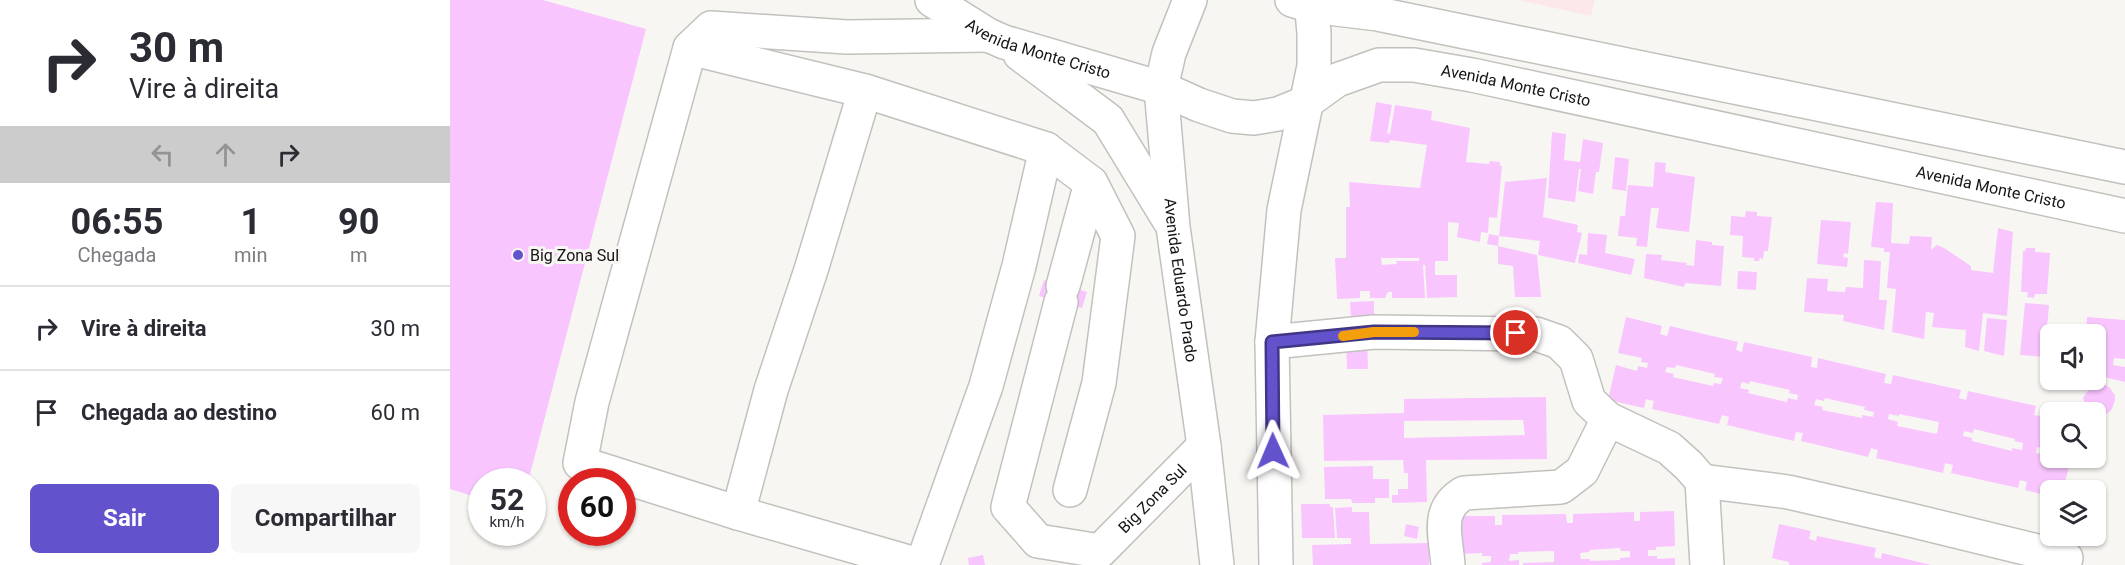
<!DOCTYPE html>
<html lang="pt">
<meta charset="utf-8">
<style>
:root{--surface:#fff;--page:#f7f7f7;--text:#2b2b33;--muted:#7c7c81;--line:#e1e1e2;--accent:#6253cc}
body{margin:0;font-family:Roboto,sans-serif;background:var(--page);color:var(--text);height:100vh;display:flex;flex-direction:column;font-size:22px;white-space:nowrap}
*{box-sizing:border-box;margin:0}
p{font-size:20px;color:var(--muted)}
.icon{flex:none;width:33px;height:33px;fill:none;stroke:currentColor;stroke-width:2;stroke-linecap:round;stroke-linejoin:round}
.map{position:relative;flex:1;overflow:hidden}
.panel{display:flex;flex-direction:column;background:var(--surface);width:450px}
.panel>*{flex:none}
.guide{background:#fff;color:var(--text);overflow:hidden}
.fabs{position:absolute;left:1590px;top:324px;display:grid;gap:12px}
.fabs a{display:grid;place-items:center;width:66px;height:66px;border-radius:9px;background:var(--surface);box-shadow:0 2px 4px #0004;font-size:30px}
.speed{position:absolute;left:18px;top:468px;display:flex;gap:12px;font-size:30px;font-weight:700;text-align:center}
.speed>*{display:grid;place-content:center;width:78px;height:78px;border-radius:50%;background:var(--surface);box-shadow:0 2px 4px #0004;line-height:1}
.speed small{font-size:15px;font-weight:400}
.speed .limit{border:9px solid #d22;background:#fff;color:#111}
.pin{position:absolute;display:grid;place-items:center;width:51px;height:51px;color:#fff;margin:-26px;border:3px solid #fff;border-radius:50%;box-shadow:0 2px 6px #0007}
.me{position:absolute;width:66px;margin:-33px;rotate:359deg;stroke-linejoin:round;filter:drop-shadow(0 0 4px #0008)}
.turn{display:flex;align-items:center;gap:21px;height:126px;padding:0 30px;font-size:27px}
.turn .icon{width:78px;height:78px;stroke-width:2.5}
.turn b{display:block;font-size:42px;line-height:51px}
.lanes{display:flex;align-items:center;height:57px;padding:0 30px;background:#0003;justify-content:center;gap:30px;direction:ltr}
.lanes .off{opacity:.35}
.eta{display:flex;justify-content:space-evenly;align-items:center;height:102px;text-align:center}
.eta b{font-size:36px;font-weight:700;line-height:42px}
.action{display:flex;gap:12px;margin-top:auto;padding:12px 30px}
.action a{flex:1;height:69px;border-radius:9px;background:var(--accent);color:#fff;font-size:24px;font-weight:700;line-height:69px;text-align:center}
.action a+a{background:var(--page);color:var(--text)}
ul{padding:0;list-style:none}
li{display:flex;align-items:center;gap:18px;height:84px;padding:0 30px;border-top:2px solid var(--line)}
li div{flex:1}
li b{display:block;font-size:22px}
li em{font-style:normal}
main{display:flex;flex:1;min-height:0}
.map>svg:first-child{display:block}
.commercial{fill:#fce7eb}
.building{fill:#f9c5fe;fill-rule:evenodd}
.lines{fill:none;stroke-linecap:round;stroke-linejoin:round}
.minor-casing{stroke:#c2c1bd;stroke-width:36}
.major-casing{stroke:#c2c1bd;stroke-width:36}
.minor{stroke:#fff;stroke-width:33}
.major{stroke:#fff;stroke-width:33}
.route-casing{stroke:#403685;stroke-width:15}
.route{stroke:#6253cc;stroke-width:10}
.slow{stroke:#f59e0b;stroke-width:10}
.poi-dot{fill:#6253cc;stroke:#f8f6f3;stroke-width:2}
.labels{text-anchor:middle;stroke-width:6;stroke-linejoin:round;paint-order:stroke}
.street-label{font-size:16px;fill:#151413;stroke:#f8f6f3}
.poi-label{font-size:16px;fill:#151413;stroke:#f8f6f3;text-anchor:start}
</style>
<main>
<section class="panel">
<div class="guide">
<div class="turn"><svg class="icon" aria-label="right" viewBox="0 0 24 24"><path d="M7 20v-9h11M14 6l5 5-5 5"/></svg><div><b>30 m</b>Vire à direita</div></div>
<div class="lanes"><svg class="icon off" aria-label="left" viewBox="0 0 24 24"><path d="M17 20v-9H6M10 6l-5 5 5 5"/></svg><svg class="icon off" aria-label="ahead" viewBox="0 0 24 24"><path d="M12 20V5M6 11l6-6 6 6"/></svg><svg class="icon" aria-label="right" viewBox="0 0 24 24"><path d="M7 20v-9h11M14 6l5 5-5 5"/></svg></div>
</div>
<div class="eta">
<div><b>06:55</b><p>Chegada</p></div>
<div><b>1</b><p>min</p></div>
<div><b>90</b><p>m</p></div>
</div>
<ul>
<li><svg class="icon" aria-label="right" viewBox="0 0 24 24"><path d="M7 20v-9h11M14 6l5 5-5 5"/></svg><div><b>Vire à direita</b></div><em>30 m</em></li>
<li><svg class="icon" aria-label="arrive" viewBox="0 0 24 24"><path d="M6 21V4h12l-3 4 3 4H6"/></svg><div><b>Chegada ao destino</b></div><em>60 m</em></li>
</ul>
<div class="action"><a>Sair</a><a>Compartilhar</a></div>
</section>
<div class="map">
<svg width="1675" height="565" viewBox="0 0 1675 565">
<rect width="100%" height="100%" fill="#f8f6f3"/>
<path class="commercial" d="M1068 0H1145L1141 16Z"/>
<path class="building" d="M0 0H93L196 29 78 482H32V499L0 489Z
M926 102 942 105 937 133 940 134 945 105 982 111 981 120 1020 128 1016 162 1039 164 1040 161 1050 162V166H1052L1047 218 1039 217 1038 233 1031 232 1030 242 1007 237 1009 223 998 222V261H985V275H1007V297L977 298 975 265H973L975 298H942V292H938L935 298H920V291H910V298L887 299 885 258H896V207H900L899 182 970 188 977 145 940 140 939 143 920 141ZM931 258H969V261H946L947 264 932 265Z
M1102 132 1116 134 1114 160 1130 162 1133 139 1153 143 1149 172H1146L1143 194 1128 191 1131 169H1129L1125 202 1098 198Z
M1165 157 1179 159 1176 191 1162 189Z
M1205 162 1216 163 1215 172 1245 177 1239 232 1206 228 1209 208H1201L1197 247 1186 246 1187 238 1168 236 1170 216H1175L1178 185 1203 187Z
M1097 178 1093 217 1128 225 1127 232 1132 233 1125 263 1088 255 1090 241 1049 236 1048 246 1037 244 1039 234 1049 236 1055 182Z
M1426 202 1443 203 1441 243 1459 244 1460 236 1482 237 1481 250 1487 245 1494 248 1521 266V270L1543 273 1548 228 1563 232 1557 316 1533 313 1529 351 1515 347 1516 330 1482 327 1484 313 1476 312 1474 339 1442 332 1446 289 1437 288 1440 252H1434V248L1421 247Z
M1296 211 1307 212V216L1322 217 1318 251H1314L1313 259 1310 258 1309 261H1304V258L1292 257 1293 236 1280 235 1281 216 1295 217Z
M1371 220 1401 222 1398 254 1394 253 1393 257 1398 258 1397 267 1367 264Z
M1138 233 1157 235 1155 253 1185 259 1181 275 1128 263 1129 254 1137 255Z
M1246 240 1262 242V245L1274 246 1271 286 1235 283 1234 287 1194 278 1196 254 1212 255 1211 260 1237 263 1236 265 1244 266Z
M1048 246 1087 255 1091 297H1065L1063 266 1048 264Z
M1576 248H1585V252L1600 253 1597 294H1585L1584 298 1577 297 1578 292H1571L1573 251H1575Z
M1414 260 1431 261 1429 300H1437L1434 330 1393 321 1394 315 1354 312 1357 278 1378 279 1377 291 1395 292 1396 287 1413 288Z
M1288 271 1307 272 1306 290 1287 289Z
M594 280 637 292 632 308 589 296Z
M924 301V319L901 320 900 302Z
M1575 303 1599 305 1596 339 1600 340V366L1594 364 1595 357 1570 355Z
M1176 317 1212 326 1210 334 1217 336 1220 326 1288 342 1286 350 1292 352 1294 342 1362 357 1361 367 1367 368 1368 358 1436 374 1434 383 1441 384 1443 375 1511 390 1509 398 1516 400 1518 391 1586 406 1584 415 1590 416 1592 407 1614 412H1600V446H1598L1597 449 1587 447 1586 453 1597 455 1596 457 1620 463 1613 490H1600V496L1575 490 1577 482 1570 480 1568 488 1501 473 1503 465 1495 463 1493 473 1426 458 1428 450 1421 448 1418 457 1351 441 1353 433 1346 432 1344 441 1277 425 1279 417 1272 415 1269 424 1202 409 1204 401 1196 399 1194 408 1158 400 1166 365 1187 371 1188 366 1197 368 1198 363 1191 362 1192 358 1168 353ZM1226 365 1265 374 1264 377 1273 378 1271 384 1264 383 1263 386 1223 377 1224 374 1215 372 1217 367 1225 368ZM1300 381 1340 390 1339 393 1348 395 1347 400 1338 398 1337 402 1298 393 1299 390 1290 388 1292 382 1299 384ZM1375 398 1415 407 1414 410 1424 412 1423 417 1412 415V418L1372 410 1373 407 1364 405 1366 399 1374 401ZM1439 414 1449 416V414L1489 422 1487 434 1447 426 1448 422 1438 419ZM1524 429 1565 439 1564 441 1573 443 1572 450 1562 448V451L1522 441V438L1513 436 1514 431 1523 433Z
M1637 317 1675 320V359L1664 358 1663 365 1675 367V382L1646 375V334H1636Z
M1537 318 1557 320 1554 356 1534 351Z
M917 341 918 369H897L896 342Z
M1650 383 1659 387 1665 395V400L1662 409 1658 413 1648 415 1636 408 1633 398 1641 386Z
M1096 397 1097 459 976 460 977 502 942 503V495H948V489H958V473H954L953 460 874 461 873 415 954 413V399ZM1073 420 1075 435 954 438V421Z
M923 466V479H939V498H925V503H902L901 499H875L874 467Z
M851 504H880V507H883L885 538H852Z
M902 507V512H919L920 544 979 543V565H863L862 545 901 544V538H887L885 508Z
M1224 511 1225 546 1206 547V550H1198V556H1207V559L1225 558V565H1073V563L1104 562V551L1068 552V554H1060L1059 561 1069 560V565H1032V563L1041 562V556H1032V553L1009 554 1008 516H1045V525H1052V515L1116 514 1117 523H1123V514L1184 512V521H1190V512ZM1170 548 1171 551H1180V557L1170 558V560L1140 561V559H1131L1130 553 1140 552 1139 550Z
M956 524 969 527 967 539 954 536Z
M1329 524 1361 531 1359 539 1366 541 1367 536 1426 548 1424 557 1431 559 1432 553 1481 565H1339V562L1322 558Z
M533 555 535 565H519L518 558Z"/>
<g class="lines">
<defs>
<g id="minor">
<path d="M240 48 415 91 596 149 641 183 613 286"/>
<path id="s1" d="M611 302 558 507 588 541 650 551 754 446"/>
<path d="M822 342 924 332 1086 334 1109 342 1126 359 1139 401 1158 419 1219 448 1239 466 1252 481 1257 565"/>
<path d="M1252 481 1338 492 1456 519 1616 558"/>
<path d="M620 490 649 383 668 236 641 183"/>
<path d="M288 513 321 390 361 270 415 91"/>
<path d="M469 565 288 513 130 463 142 402 240 48 261 28 397 37 538 35"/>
<path d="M472 565 536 386 569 266 596 149"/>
<path d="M998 565C996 536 985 510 1014 493L1111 487 1132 471 1158 419"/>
</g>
<g id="major">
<path id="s2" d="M482 0 538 35 554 42 711 88 749 105 782 116 804 118 828 114 855 103 887 80 929 65H964L1022 75 1675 216"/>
<path id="s3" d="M740 0 719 53 711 88 723 227 754 446 767 565"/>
<path d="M842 0 861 6 928 14 1675 167"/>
<path d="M570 54 658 120 719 220"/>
<path d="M826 565 822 342 834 210 864 66V33L861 0"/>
</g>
</defs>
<use href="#minor" class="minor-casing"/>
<use href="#major" class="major-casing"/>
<use href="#minor" class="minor"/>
<use href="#major" class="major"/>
</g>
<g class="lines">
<defs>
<path id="route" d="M823 451 822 342 924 332 1066 333"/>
</defs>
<use href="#route" class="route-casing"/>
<use href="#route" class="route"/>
<path class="slow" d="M893 336 924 332H964"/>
</g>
<circle class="poi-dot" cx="68" cy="255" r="6"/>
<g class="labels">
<g class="street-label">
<text dy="6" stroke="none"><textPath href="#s2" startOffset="118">Avenida Monte Cristo</textPath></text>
<text dy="6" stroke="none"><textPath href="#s2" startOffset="622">Avenida Monte Cristo</textPath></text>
<text dy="6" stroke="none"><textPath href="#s2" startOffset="1108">Avenida Monte Cristo</textPath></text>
<text dy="6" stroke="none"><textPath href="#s3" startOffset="286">Avenida Eduardo Prado</textPath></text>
<text dy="6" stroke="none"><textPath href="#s1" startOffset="394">Big Zona Sul</textPath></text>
</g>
<g class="poi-label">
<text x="80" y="261">Big Zona Sul</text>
</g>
</g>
</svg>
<div class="fabs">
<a><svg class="icon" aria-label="sound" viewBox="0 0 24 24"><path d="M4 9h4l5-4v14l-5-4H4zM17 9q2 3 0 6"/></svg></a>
<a><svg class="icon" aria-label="search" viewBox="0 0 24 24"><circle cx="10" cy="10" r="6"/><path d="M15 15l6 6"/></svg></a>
<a><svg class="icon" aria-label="layers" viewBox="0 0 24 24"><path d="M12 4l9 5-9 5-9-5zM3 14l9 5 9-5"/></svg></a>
</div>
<div class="speed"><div>52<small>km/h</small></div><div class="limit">60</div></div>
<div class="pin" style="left:1066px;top:333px;background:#d93025"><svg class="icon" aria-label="arrive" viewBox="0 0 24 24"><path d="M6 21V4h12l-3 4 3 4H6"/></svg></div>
<svg class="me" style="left:823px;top:451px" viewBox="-20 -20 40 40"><path d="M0-17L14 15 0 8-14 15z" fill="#6253cc" stroke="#fff" stroke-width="4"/></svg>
</div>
</main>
